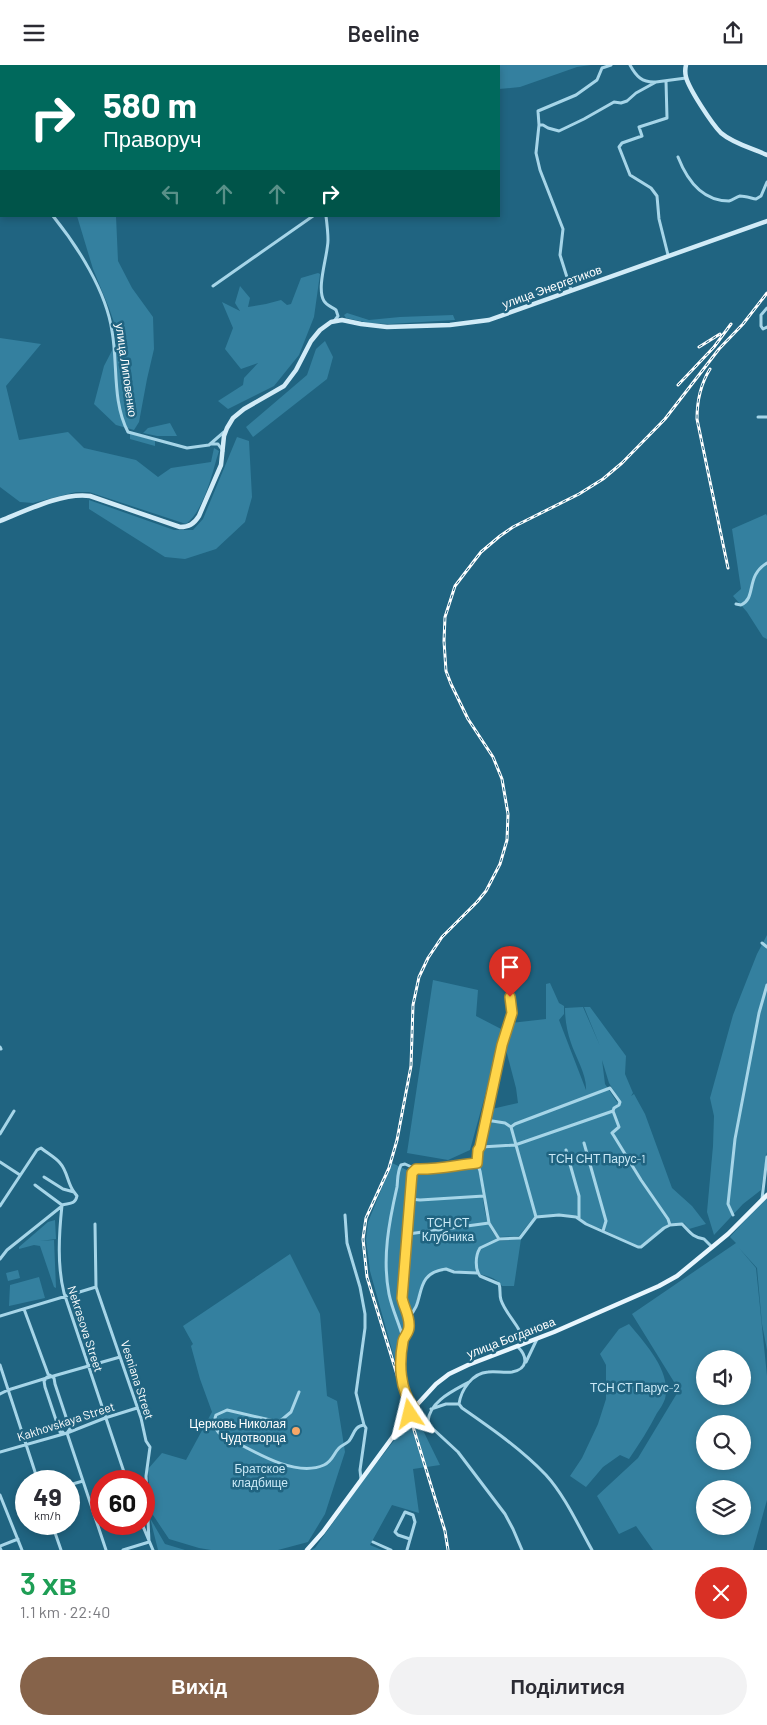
<!DOCTYPE html>
<html lang="uk">
<meta charset="utf-8">
<style>
:root{--surface:#fff;--page:#f2f2f3;--text:#2b2b33;--muted:#7c7c81;--accent:#86634a}
body{margin:0;font-family:Barlow,sans-serif;background:var(--page);color:var(--text);height:100vh;display:flex;flex-direction:column;font-size:19px;white-space:nowrap}
*{box-sizing:border-box;margin:0}
p{font-size:16px;color:var(--muted)}
.icon{flex:none;width:28px;height:28px;fill:none;stroke:currentColor;stroke-width:2;stroke-linecap:round;stroke-linejoin:round}
.map{position:relative;height:1485px;overflow:hidden}
.side{display:flex;flex-direction:column;background:var(--surface);flex:1}
.side>*{flex:none}
.guide{position:absolute;left:0px;top:0px;width:500px;height:152px;box-shadow:0 2px 8px #0003;background:#00695c;color:#fff;overflow:hidden}
.buttons{position:absolute;left:696px;top:1285px;display:grid;gap:10px}
.buttons a{display:grid;place-items:center;width:55px;height:55px;border-radius:50%;background:var(--surface);box-shadow:0 2px 8px #0003;font-size:25px}
.speed{position:absolute;left:15px;top:1405px;display:flex;gap:10px;font-size:25px;font-weight:700;text-align:center}
.speed>*{display:grid;place-content:center;width:65px;height:65px;border-radius:50%;background:var(--surface);box-shadow:0 2px 8px #0003;line-height:1}
.speed small{font-size:12px;font-weight:400}
.speed .limit{border:8px solid #d22;background:#fff;color:#111}
.pin{position:absolute;display:grid;place-items:center;width:42px;height:42px;color:#fff;margin:-51px -21px;border-radius:50% 50% 50% 0;rotate:-45deg;box-shadow:0 0 5px #0007}
.pin .icon{rotate:45deg}
.me{position:absolute;width:55px;margin:-28px;rotate:350deg;stroke-linejoin:round;filter:drop-shadow(0 0 4px #0008)}
.turn{display:flex;align-items:center;gap:18px;height:105px;padding:0 20px;font-size:22px}
.turn .icon{width:65px;height:65px;stroke-width:2.5}
.turn b{display:block;font-size:35px;line-height:42px}
.lanes{display:flex;align-items:center;height:48px;padding:0 20px;background:#0003;justify-content:center;gap:25px;direction:ltr}
.lanes .off{opacity:.35}
.round{display:grid;place-items:center;flex:none;width:52px;height:52px;border-radius:26px;background:var(--page)}
.head{display:flex;align-items:center;justify-content:space-between;height:85px;padding:0 20px}
h1{font-size:30px;font-weight:600;line-height:38px;color:#1e9e55}
.action{display:flex;gap:10px;margin-top:auto;padding:10px 20px}
.action a{flex:1;height:58px;border-radius:30px;background:var(--accent);color:#fff;font-size:20px;font-weight:600;line-height:58px;text-align:center}
.action a+a{background:var(--page);color:var(--text)}
header{display:flex;justify-content:space-between;align-items:center;height:65px;padding:0 20px;background:var(--surface);font-size:22px;font-weight:600}
.map>svg:first-child{display:block}
.green{fill:#34809f;fill-rule:evenodd}
.lines{fill:none;stroke-linecap:round;stroke-linejoin:round}
.minor{stroke:#a6d5e8;stroke-width:3}
.secondary{stroke:#d1ebf7;stroke-width:4.5}
.primary{stroke:#e8f6fe;stroke-width:4.5}
.rail-casing{stroke:#fff;stroke-width:3}
.rail{stroke:#206481;stroke-width:1;stroke-dasharray:4;stroke-linecap:butt}
.route-casing{stroke:#a68a30;stroke-width:12}
.route{stroke:#ffd54a;stroke-width:9}
.poi-dot{fill:#f6a767;stroke:#206481;stroke-width:2}
.labels{text-anchor:middle;stroke-width:5;stroke-linejoin:round;paint-order:stroke}
.street-label{font-size:12px;fill:#fff;stroke:#206481}
.park-label{font-size:12px;fill:#cae9f6;stroke:#206481}
.poi-label{font-size:12px;fill:#fff;stroke:#206481;text-anchor:end}
</style>
<header><svg class="icon" aria-label="menu" viewBox="0 0 24 24"><path d="M4 6h16M4 12h16M4 18h16"/></svg>Beeline<svg class="icon" aria-label="share" viewBox="0 0 24 24"><path d="M12 15V3M7 8l5-5 5 5M5 13v7h14v-7"/></svg></header>
<div class="map">
<svg width="767" height="1485" viewBox="0 0 767 1485">
<rect width="100%" height="100%" fill="#206481"/>
<path class="green" d="M431 0H591L577 2 520 22 499 24V1H430Z
M77 151H116L118 196 132 223 153 252 154 284 147 314 139 357 134 365 116 360 94 339 104 301 119 272 109 243 93 204Z
M318 208 320 209 314 252 299 290 274 321 228 344 218 336 243 320 244 313 258 298 241 304 225 284 233 263 222 237 240 246 235 238 240 221 250 233 248 242 266 239 281 235 287 240 291 239 301 213Z
M347 248 369 255 400 252 453 250 455 255 389 259 369 258 346 253 344 250Z
M0 273 41 279 6 321 19 375 68 367 84 383 136 395 158 412 171 403 211 397 214 383 219 386C212 408 205 444 186 459L89 427H76L33 438 20 437 0 422Z
M325 276 333 292 327 314 253 372 246 362 307 310 316 284Z
M170 358 177 371H157L143 368 148 363Z
M130 368 155 376V381L130 374Z
M237 372 249 376 252 432 245 457 216 484 185 494 165 492 89 444V435L174 465H193L203 454Z
M766 449 767 451V574L763 572 747 547 733 531 741 524 732 464Z
M767 870V1087L761 1125 743 1139 714 1170 707 1147 713 1081 714 1051 710 1033 733 950 757 889Z
M433 915 478 925 476 951 503 965 470 1085 448 1095 407 1088Z
M550 918 559 938 564 941V949L559 955 586 1025C587 1010 576 993 571 978 567 966 565 955 565 943L583 942 600 981 584 942H590L626 991 625 1009 633 1028 631 1031 634 1029 645 1049 672 1123 692 1141 706 1159 689 1164 684 1158 668 1160 640 1181H636L602 1164 587 1159 578 1151 558 1149 534 1152 519 1171 499 1172 489 1156 479 1097 492 1044 518 1038 516 1023 506 985 503 984 511 958 546 954V919ZM602 995 609 1018 620 1036 617 1037 605 1019Z
M392 1098 411 1107 409 1115 404 1208 400 1235 401 1241 406 1251 407 1266 400 1273 402 1281 400 1296H395L370 1206 366 1175 368 1157Z
M476 1100C480 1104 480 1112 481 1119 484 1139 484 1161 500 1176L521 1174 514 1221H502C493 1206 462 1209 447 1203 425 1212 423 1213 417 1236 415 1242 414 1245 410 1249L406 1246 403 1229 413 1109 417 1105 445 1104Z
M767 1132V1285L762 1259 757 1203 739 1183 756 1203 767 1311V1435L753 1485H653L636 1461 619 1469 597 1431 638 1393 679 1325 632 1249 736 1178 730 1172 754 1145ZM705 1294H742V1331H705ZM705 1359H742V1396H705ZM705 1424H742V1461H705Z
M55 1155 56 1174 40 1176 54 1175 56 1223 54 1222 40 1181 34 1180 19 1184V1182L48 1157Z
M290 1189 320 1249 327 1331 337 1336 345 1387 325 1449 308 1477 278 1485H211L199 1483 169 1474 151 1447 148 1404 162 1388 186 1395 212 1347 200 1314 191 1281 193 1279 183 1261Z
M18 1205 20 1213 8 1216 6 1208Z
M39 1212 45 1233 9 1241 10 1220Z
M629 1259C645 1278 672 1307 665 1334 663 1339 660 1344 657 1348 649 1364 639 1379 629 1394L620 1390 603 1402 586 1422 570 1411 582 1393 598 1359 606 1334V1300L600 1289 619 1264Z
M415 1349 440 1400 413 1404 419 1448 392 1440 370 1480 382 1485H311L315 1483 364 1414Z
M150 1453 165 1479 185 1485H158Z"/>
<g class="lines">
<path class="minor" d="M24 0 25 1
M177 0 178 1
M311 0 312 1
M630 0C636 11 642 18 656 17
M246 1 247 0
M666 16 667 53 639 62 642 71 622 78 619 82 630 110 651 123 657 131 659 154 668 190
M539 60H543L548 63 559 66 584 54 614 37 621 38 627 36 636 28 656 17 686 13
M678 92C687 115 702 136 729 136 733 135 736 132 740 131 744 131 751 133 756 134L761 131 767 117
M53 151C78 182 106 226 112 266 118 299 112 337 128 367L187 383 209 380 224 367
M326 151C327 159 328 167 328 175 328 190 316 223 324 236 327 241 332 242 336 245L338 251 335 255
M213 221 313 151
M571 225 560 190 563 164 540 105 536 88 539 60 538 46 576 30 597 15 602 3 611 0
M767 243 761 250V261L763 264 767 262
M758 352H767
M212 379H218L223 386
M736 539 741 540C757 533 745 511 767 498
M762 878 767 882
M510 932 512 948 502 980 481 1082 478 1085 477 1098 480 1106 489 1158 499 1174 480 1183C475 1191 475 1204 480 1211L499 1219C501 1224 499 1229 501 1235 506 1250 520 1260 525 1278
M0 982 1 984
M613 1046 619 1062 612 1068 614 1071 641 1115 668 1154 670 1160 682 1159C690 1167 692 1172 704 1174L712 1182
M486 1055 505 1058 511 1062 536 1152 520 1173 499 1174
M0 1069 14 1046
M584 1078 606 1156 603 1166
M481 1082 515 1080 613 1046 614 1043 619 1040 620 1037 610 1023 515 1059 511 1062
M566 1085 579 1131V1153
M0 1097 20 1110
M44 1112 63 1124 74 1127 77 1131C75 1140 69 1138 62 1140
M35 1120 62 1140
M410 1134 420 1135 484 1131
M762 1134 767 1092
M62 1140C59 1169 57 1200 64 1228L127 1416
M0 1141 37 1085 41 1083C47 1088 55 1092 60 1098 68 1107 67 1118 74 1127
M345 1150 347 1178 360 1222 365 1249V1263L356 1328 364 1360
M733 1150 728 1139 735 1074 759 948 767 920
M536 1152 559 1150 576 1152 586 1159 638 1182H641L664 1163 670 1160
M95 1159 96 1222 141 1353 146 1376 150 1382 146 1411 149 1477
M408 1169 489 1158
M0 1194 7 1185 62 1141
M24 1244 48 1309 54 1313 55 1319 70 1364 67 1368 106 1485
M0 1251 96 1222
M409 1251C426 1238 412 1208 446 1204L454 1207 477 1208
M403 1273C399 1258 392 1244 389 1229 382 1193 389 1157 397 1122 398 1114 397 1108 401 1100L405 1099 416 1104
M518 1282C528 1292 528 1304 512 1307 504 1308 496 1306 488 1307 472 1308 461 1325 459 1339L462 1343C491 1363 521 1384 546 1410 565 1431 578 1460 592 1485
M526 1297 537 1274
M0 1300 38 1416
M47 1312 44 1316 45 1322 60 1367H63
M469 1317C453 1326 430 1336 428 1356L431 1362 458 1387 505 1449 513 1464 522 1485
M299 1327 291 1347 279 1357 227 1345 216 1350C213 1358 213 1361 219 1368 247 1382 293 1414 324 1400 333 1396 333 1389 339 1383 342 1380 346 1379 349 1376 354 1370 354 1361 364 1360L366 1363 360 1405 361 1414
M0 1329 8 1325 50 1312 120 1292
M414 1343C399 1326 399 1297 403 1276 404 1271 409 1268 409 1262 410 1251 404 1243 402 1233L412 1108 416 1104C437 1105 456 1100 477 1098
M431 1344 446 1339H459
M0 1387 67 1368 105 1353 137 1343
M69 1420 83 1416
M0 1430 22 1485
M52 1459 61 1485
M142 1459 153 1485
M373 1477 391 1485
M0 1481 18 1474
M0 1483 1 1485
M123 1485 149 1477
M407 1485 415 1457 413 1450 405 1447 395 1467 398 1470 410 1474"/>
<path class="secondary" d="M686 0C685 4 685 8 686 12 689 24 712 59 721 68 734 79 752 83 767 90
M0 456C25 446 63 427 90 431L180 462C189 462 194 459 199 451L221 400 224 371 227 363 233 353 244 344 284 321 296 305 311 276 320 265 331 257 342 255 361 259 387 262 450 260 489 255 767 156"/>
<path class="primary" d="M307 1485 323 1467 414 1343 436 1319 449 1309 468 1300 554 1267 659 1221 677 1211 728 1169 767 1130"/>
<defs>
<path id="rail" d="M699 282 720 269
M710 304C700 320 697 336 697 354L728 503
M678 320 714 282 731 259
M448 1485 445 1466 422 1391 367 1212 363 1174 366 1153 389 1103 397 1075 411 1001 413 940 419 912 428 893 442 872 477 837 486 826 500 799 507 775 508 749 502 714 493 692 468 654 451 619 446 606 444 576 445 552 455 521 481 487 500 471 513 462 579 429 603 414 622 398 665 354 719 284 743 259 767 228"/>
</defs>
<use href="#rail" class="rail-casing"/>
<use href="#rail" class="rail"/>
</g>
<g class="lines">
<defs>
<path id="route" d="M410 1349 414 1343C399 1325 399 1297 403 1276 404 1271 409 1268 409 1262 410 1251 404 1243 402 1233L412 1108 416 1104C437 1105 456 1100 477 1098L478 1085 480 1082 502 980 512 948 510 932"/>
</defs>
<use href="#route" class="route-casing"/>
<use href="#route" class="route"/>
</g>
<circle class="poi-dot" cx="296" cy="1366" r="5"/>
<g class="labels">
<g class="street-label">
<text transform="translate(552 222) rotate(-20)" y="4">улица Энергетиков</text>
<text transform="translate(126 305) rotate(82)" y="4">улица Липовенко</text>
<text transform="translate(85 1264) rotate(72)" y="4">Nekrasova Street</text>
<text transform="translate(511 1273) rotate(-21)" y="4">улица Богданова</text>
<text transform="translate(137 1315) rotate(72)" y="4">Vesniana Street</text>
<text transform="translate(66 1357) rotate(-18)" y="4">Kakhovskaya Street</text>
</g>
<g class="park-label">
<text x="597" y="1098">ТСН СНТ Парус-1</text>
<text x="448" y="1162">ТСН СТ<tspan x="448" dy="14">Клубника</tspan></text>
<text x="635" y="1327">ТСН СТ Парус-2</text>
<text x="260" y="1408">Братское<tspan x="260" dy="14">кладбище</tspan></text>
</g>
<g class="poi-label">
<text x="286" y="1363">Церковь Николая<tspan x="286" dy="14">Чудотворца</tspan></text>
</g>
</g>
</svg>
<div class="buttons">
<a><svg class="icon" aria-label="sound" viewBox="0 0 24 24"><path d="M4 9h4l5-4v14l-5-4H4zM17 9q2 3 0 6"/></svg></a>
<a><svg class="icon" aria-label="search" viewBox="0 0 24 24"><circle cx="10" cy="10" r="6"/><path d="M15 15l6 6"/></svg></a>
<a><svg class="icon" aria-label="layers" viewBox="0 0 24 24"><path d="M12 4l9 5-9 5-9-5zM3 14l9 5 9-5"/></svg></a>
</div>
<div class="speed"><div>49<small>km/h</small></div><div class="limit">60</div></div>
<div class="pin" style="left:510px;top:932px;background:#d93025"><svg class="icon" aria-label="arrive" viewBox="0 0 24 24"><path d="M6 21V4h12l-3 4 3 4H6"/></svg></div>
<svg class="me" style="left:410px;top:1349px" viewBox="-20 -20 40 40"><path d="M0-17L14 15 0 8-14 15z" fill="#ffd54a" stroke="#fff" stroke-width="4"/></svg>
<div class="guide">
<div class="turn"><svg class="icon" aria-label="right" viewBox="0 0 24 24"><path d="M7 20v-9h11M14 6l5 5-5 5"/></svg><div><b>580 m</b>Праворуч</div></div>
<div class="lanes"><svg class="icon off" aria-label="left" viewBox="0 0 24 24"><path d="M17 20v-9H6M10 6l-5 5 5 5"/></svg><svg class="icon off" aria-label="ahead" viewBox="0 0 24 24"><path d="M12 20V5M6 11l6-6 6 6"/></svg><svg class="icon off" aria-label="ahead" viewBox="0 0 24 24"><path d="M12 20V5M6 11l6-6 6 6"/></svg><svg class="icon" aria-label="right" viewBox="0 0 24 24"><path d="M7 20v-9h11M14 6l5 5-5 5"/></svg></div>
</div>
</div>
<section class="side">
<div class="head"><div><h1>3 хв</h1><p>1.1 km · 22:40</p></div><a class="round" style="background:#d93025;color:#fff"><svg class="icon" aria-label="close" viewBox="0 0 24 24"><path d="M6 6l12 12M18 6L6 18"/></svg></a></div>
<div class="action"><a>Вихід</a><a>Поділитися</a></div>
</section>
